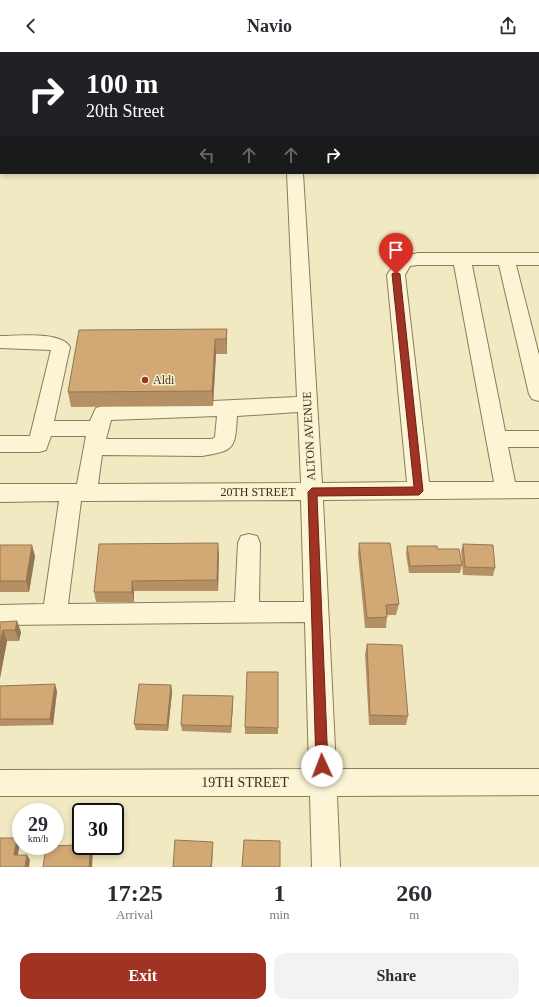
<!DOCTYPE html>
<style>
:root{--surface:#fff;--page:#f2f2f3;--text:#2b2b33;--muted:#7c7c81;--accent:#a03323}
body{margin:0;font-family:"Times New Roman",serif;background:var(--page);color:var(--text);height:100vh;display:flex;flex-direction:column;font-size:15px;white-space:nowrap}
*{box-sizing:border-box;margin:0}
p{font-size:13px;color:var(--muted)}
.icon{flex:none;width:22px;height:22px;fill:none;stroke:currentColor;stroke-width:2;stroke-linecap:round;stroke-linejoin:round}
.map{position:relative;height:815px;overflow:hidden}
.drawer{display:flex;flex-direction:column;background:var(--surface);flex:1}
.drawer>*{flex:none}
.top-card{position:absolute;left:0px;top:0px;width:539px;height:122px;box-shadow:0 2px 6px #0003;background:#202124;color:#fff;overflow:hidden}
.speed{position:absolute;left:12px;top:751px;display:flex;gap:8px;font-size:20px;font-weight:700;text-align:center}
.speed>*{display:grid;place-content:center;width:52px;height:52px;border-radius:50%;background:var(--surface);box-shadow:0 2px 6px #0003;line-height:1}
.speed small{font-size:10px;font-weight:400}
.speed .limit{border:2px solid #111;border-radius:6px;background:#fff;color:#111}
.pin{position:absolute;display:grid;place-items:center;width:34px;height:34px;color:#fff;margin:-41px -17px;border-radius:50% 50% 50% 0;rotate:-45deg;box-shadow:0 0 4px #0007}
.pin .icon{rotate:45deg}
.me{position:absolute;width:44px;margin:-22px;rotate:358deg;stroke-linejoin:round;filter:drop-shadow(0 0 3px #0008)}
.turn{display:flex;align-items:center;gap:14px;height:84px;padding:0 20px;font-size:18px}
.turn .icon{width:52px;height:52px;stroke-width:2.5}
.turn b{display:block;font-size:28px;line-height:34px}
.lanes{display:flex;align-items:center;height:38px;padding:0 20px;background:#0003;justify-content:center;gap:20px;direction:ltr}
.lanes .off{opacity:.35}
.eta{display:flex;justify-content:space-evenly;align-items:center;height:68px;text-align:center}
.eta b{font-size:24px;font-weight:700;line-height:28px}
.action{display:flex;gap:8px;margin-top:auto;padding:8px 20px}
.action a{flex:1;height:46px;border-radius:12px;background:var(--accent);color:#fff;font-size:16px;font-weight:700;line-height:46px;text-align:center}
.action a+a{background:var(--page);color:var(--text)}
header{display:flex;justify-content:space-between;align-items:center;height:52px;padding:0 20px;background:var(--surface);font-size:18px;font-weight:700}
.map>svg:first-child{display:block}
.lines{fill:none;stroke-linecap:round;stroke-linejoin:round}
.stream{fill:#6b928e;fill-rule:evenodd}
.minor-casing{stroke:#8c7b58;stroke-width:2}
.minor{fill:#fbf5d6;fill-rule:evenodd}
.wall{fill:#b59065}
.shaded-wall{fill:#937652}
.building{fill:#d2a875;stroke:#937652}
.route{fill:#a03323;stroke:#682117}
.poi-dot{fill:#a03323;stroke:#f8f2d2;stroke-width:1.5}
.labels{text-anchor:middle;stroke-width:3;stroke-linejoin:round;paint-order:stroke}
.poi-label{font-size:12px;fill:#3b2f1d;stroke:#f8f2d2;text-anchor:start}
.street-label{font-size:12px;fill:#3b2f1d;stroke:#f8f2d2}
.near-street-label{font-size:14px;fill:#3b2f1d;stroke:#f8f2d2}
</style>
<header><svg class="icon" aria-label="back" viewBox="0 0 24 24"><path d="M15 5l-7 7 7 7"/></svg>Navio<svg class="icon" aria-label="share" viewBox="0 0 24 24"><path d="M12 15V3M7 8l5-5 5 5M5 13v7h14v-7"/></svg></header>
<div class="map">
<svg width="539" height="815" viewBox="0 0 539 815">
<rect width="100%" height="100%" fill="#f1e9c2"/>
<g class="lines">
<path class="stream" d="M262 0H267L266 1H261Z
M0 119H1V121H2H0Z"/>
<defs>
<path id="minor" d="M93 0H107L92 1Z
M467 0H481V1H467Z
M538 64H539V75H538Z
M0 68H1V76H0Z
M538 102H539V112H538Z
M287 121H303L322 431 407 430 387 223 398 206 418 201H539V213H516L539 303V349L532 347 529 342 499 213H472L505 379H539V395H508L515 430H539V446L323 448 336 717H539V743L337 744 340 815H312L310 744H0V718L309 717 305 570 0 573V553L44 552 59 449 0 450V432H77L86 384H51L46 398 39 400H0V384H30L51 298 0 296V284C18 284 61 279 70 295L54 369H90L96 356 103 354 297 345ZM418 213H454L494 430H429L405 223 410 214ZM298 360 301 431 98 432 102 403 202 404C236 399 235 395 237 364ZM217 364 215 385 212 387H106L111 368ZM301 448 304 550H259L260 491 257 484 249 482 241 484 238 491 235 550 68 552 81 449Z"/>
</defs>
<use href="#minor" class="minor-casing"/>
<use href="#minor" class="minor"/>
</g>
<path class="wall" d="M511 0H539V22H538V1H511Z
M227 277V302H216L213 354 71 355 68 340Z
M359 491 399 552 396 563H387V565L386 576H365L358 502Z
M463 492 495 516 493 524 463 523 461 499Z
M0 493 35 504 29 540H0Z
M407 494 438 497 462 513 460 521H409L406 502Z
M219 502 218 539H134V550H96L94 540Z
M0 570 21 580 19 589H7L0 626Z
M367 592 408 664 406 673H369L365 602Z
M278 620V682H245V675Z
M171 633 172 640 168 679 136 678 134 672Z
M0 634 57 639 53 673 0 674Z
M233 644V651L231 681 182 679 181 673Z"/>
<path class="shaded-wall" d="M227 277V302L226 287Z
M215 287 216 302 213 354 212 339Z
M218 491 219 502 218 539 217 528Z
M32 493 35 504 29 540 26 529Z
M132 529 134 539V550L132 540Z
M17 569 21 580 19 589 15 578Z
M3 578 7 589 0 626V592Z
M55 632 57 639 53 673 50 667Z
M171 633 172 640 168 679 167 673Z
M233 644V651L231 681V674Z
M17 786 20 791 17 808 14 803Z
M213 790V795L212 815H211Z
M91 794 93 798 92 815H89Z
M27 803 30 808 29 815H25Z"/>
<path class="building" d="M334 0H363L364 1H334Z
M514 0H539V10H538V1H514Z
M227 277 226 287H215L212 339 68 340 79 278Z
M218 491 217 528 132 529V540H94L99 492Z
M359 491H390L399 552 386 553 387 565 367 566Z
M463 492 493 493 495 516 465 515Z
M0 493H32L26 529H0Z
M407 494H437L438 497H459L462 513 410 514Z
M17 569 15 578H3L0 592V570Z
M367 592 402 593 408 664 370 663Z
M247 620H278V676L245 675Z
M55 632 50 667H0V634Z
M139 632 171 633 167 673 134 672Z
M183 643 233 644 231 674 181 673Z
M0 786H17L14 803H27L25 815H0Z
M175 788 213 790 211 815H173Z
M244 788 280 789V815H242Z
M81 793V794H91L89 815H43L46 794Z"/>
<path class="route" d="M396 220 400 222 423 439 419 443 317 444 328 714 326 718 322 720 318 718 316 714 308 440 312 436 414 435 392 222Z"/>
<circle class="poi-dot" cx="145" cy="328" r="4"/>
<g class="labels">
<g class="poi-label">
<text x="153" y="332">Aldi</text>
</g>
<g class="street-label">
<text transform="translate(309 384) rotate(-93)" y="4">ALTON AVENUE</text>
<text x="258" y="444">20TH STREET</text>
</g>
<g class="near-street-label">
<text x="245" y="735">19TH STREET</text>
</g>
</g>
</svg>
<div class="speed"><div>29<small>km/h</small></div><div class="limit">30</div></div>
<div class="pin" style="left:396px;top:222px;background:#d93025"><svg class="icon" aria-label="arrive" viewBox="0 0 24 24"><path d="M6 21V4h12l-3 4 3 4H6"/></svg></div>
<svg class="me" style="left:322px;top:714px" viewBox="-20 -20 40 40"><circle r="19" fill="#fff"/><path d="M0-13L10 11 0 6-10 11z" fill="#a03323"/></svg>
<div class="top-card">
<div class="turn"><svg class="icon" aria-label="right" viewBox="0 0 24 24"><path d="M7 20v-9h11M14 6l5 5-5 5"/></svg><div><b>100 m</b>20th Street</div></div>
<div class="lanes"><svg class="icon off" aria-label="left" viewBox="0 0 24 24"><path d="M17 20v-9H6M10 6l-5 5 5 5"/></svg><svg class="icon off" aria-label="ahead" viewBox="0 0 24 24"><path d="M12 20V5M6 11l6-6 6 6"/></svg><svg class="icon off" aria-label="ahead" viewBox="0 0 24 24"><path d="M12 20V5M6 11l6-6 6 6"/></svg><svg class="icon" aria-label="right" viewBox="0 0 24 24"><path d="M7 20v-9h11M14 6l5 5-5 5"/></svg></div>
</div>
</div>
<section class="drawer">
<div class="eta">
<div><b>17:25</b><p>Arrival</p></div>
<div><b>1</b><p>min</p></div>
<div><b>260</b><p>m</p></div>
</div>
<div class="action"><a>Exit</a><a>Share</a></div>
</section>
